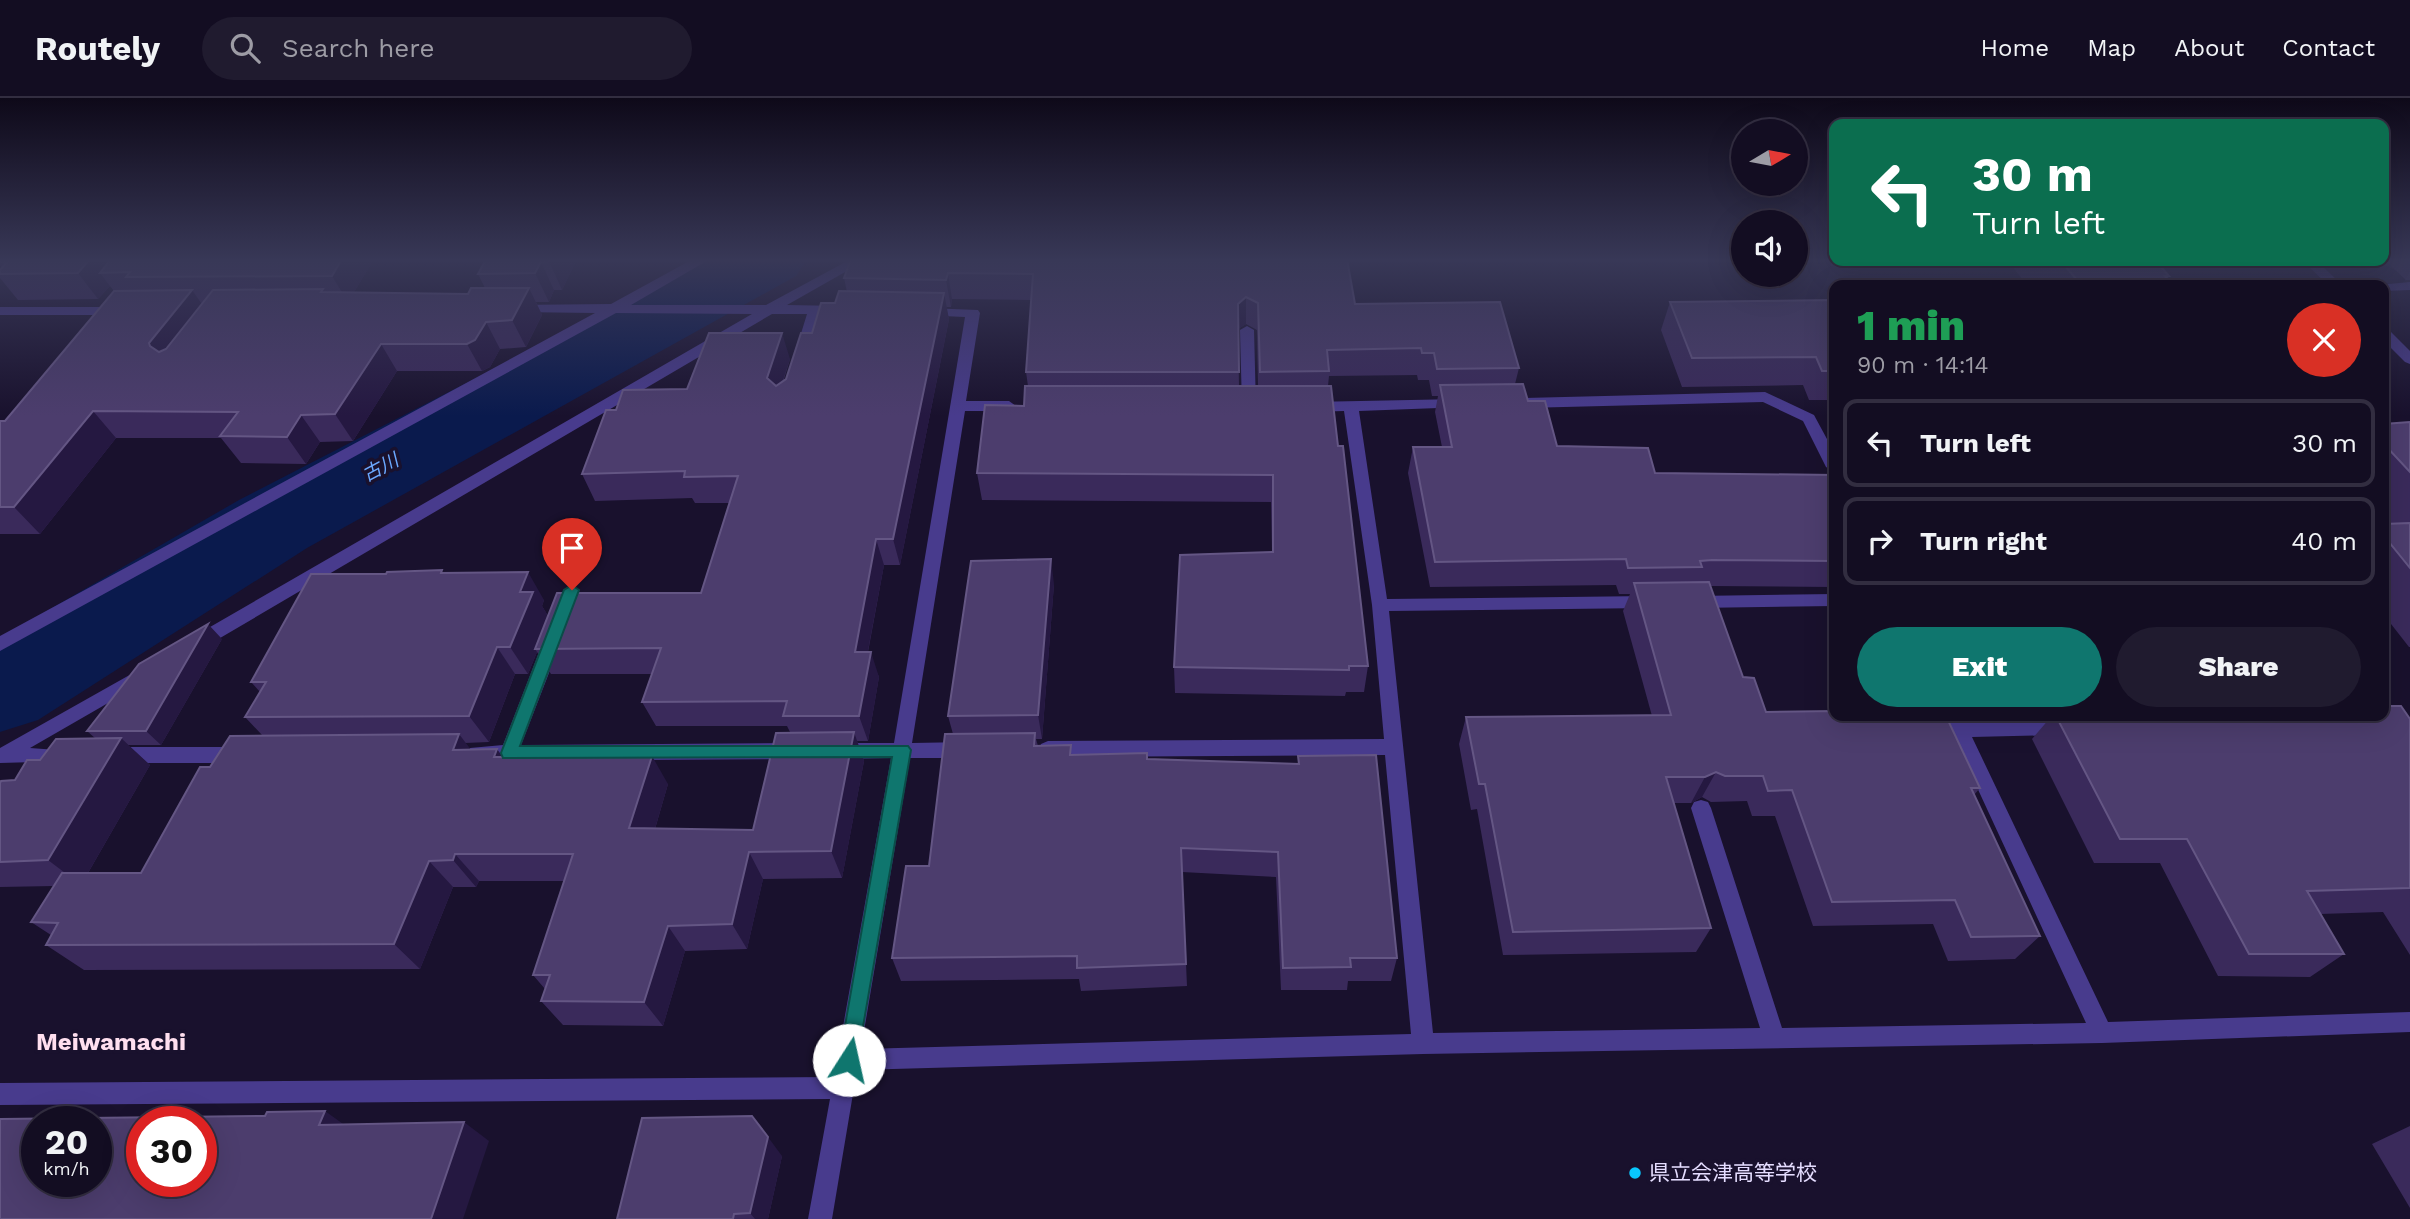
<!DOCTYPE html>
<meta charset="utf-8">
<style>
:root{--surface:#130d22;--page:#201b2f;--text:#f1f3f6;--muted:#9d9ca5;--line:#322d40;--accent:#0f766e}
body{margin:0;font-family:"Work Sans","Noto Sans JP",sans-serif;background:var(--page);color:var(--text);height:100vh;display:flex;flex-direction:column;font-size:26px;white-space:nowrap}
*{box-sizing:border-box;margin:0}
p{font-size:23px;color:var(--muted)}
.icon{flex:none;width:38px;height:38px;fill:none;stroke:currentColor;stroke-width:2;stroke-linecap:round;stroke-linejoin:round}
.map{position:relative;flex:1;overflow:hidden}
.panel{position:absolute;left:1829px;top:182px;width:560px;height:441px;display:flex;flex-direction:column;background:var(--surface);border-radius:14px;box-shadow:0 7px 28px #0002,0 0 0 2px var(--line)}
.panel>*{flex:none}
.top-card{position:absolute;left:1829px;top:21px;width:560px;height:147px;border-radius:14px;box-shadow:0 7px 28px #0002,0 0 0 2px var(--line);background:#0b6e4f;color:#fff;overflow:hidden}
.needle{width:46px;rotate:80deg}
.buttons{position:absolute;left:1731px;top:21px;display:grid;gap:14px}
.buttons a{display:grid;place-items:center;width:77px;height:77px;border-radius:50%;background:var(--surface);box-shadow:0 7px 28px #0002,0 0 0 2px var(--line);font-size:35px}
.speed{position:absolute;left:21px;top:1008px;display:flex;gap:14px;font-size:35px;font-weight:700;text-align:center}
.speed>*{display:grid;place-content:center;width:91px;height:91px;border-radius:50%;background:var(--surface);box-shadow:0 7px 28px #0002,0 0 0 2px var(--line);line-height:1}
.speed small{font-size:18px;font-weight:400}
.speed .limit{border:10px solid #d22;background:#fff;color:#111}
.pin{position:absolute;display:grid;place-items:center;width:60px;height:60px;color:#fff;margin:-72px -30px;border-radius:50% 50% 50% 0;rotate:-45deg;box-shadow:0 0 7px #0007}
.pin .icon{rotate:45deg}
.me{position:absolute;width:77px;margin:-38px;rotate:10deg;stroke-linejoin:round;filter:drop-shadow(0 0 5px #0008)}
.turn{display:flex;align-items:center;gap:24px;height:147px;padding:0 28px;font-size:32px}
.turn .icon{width:91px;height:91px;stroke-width:2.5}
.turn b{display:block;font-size:49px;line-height:60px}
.round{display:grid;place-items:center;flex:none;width:74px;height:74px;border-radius:37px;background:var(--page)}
.summary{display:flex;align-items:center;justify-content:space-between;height:119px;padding:0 28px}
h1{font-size:42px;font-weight:800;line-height:52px;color:#1e9e55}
.cta{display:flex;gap:14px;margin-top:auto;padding:14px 28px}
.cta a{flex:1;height:80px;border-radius:42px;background:var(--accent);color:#fff;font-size:28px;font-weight:800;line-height:80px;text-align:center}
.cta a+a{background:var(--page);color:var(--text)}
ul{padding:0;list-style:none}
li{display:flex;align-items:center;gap:21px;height:88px;margin:0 14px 10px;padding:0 14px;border:4px solid var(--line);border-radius:14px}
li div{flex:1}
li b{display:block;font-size:26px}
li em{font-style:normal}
header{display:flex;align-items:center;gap:42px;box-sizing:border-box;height:98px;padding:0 35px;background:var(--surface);border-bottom:2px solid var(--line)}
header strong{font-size:33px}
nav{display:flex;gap:38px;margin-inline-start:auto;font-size:24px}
.search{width:490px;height:63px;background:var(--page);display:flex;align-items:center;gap:18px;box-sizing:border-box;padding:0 24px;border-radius:38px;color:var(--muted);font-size:26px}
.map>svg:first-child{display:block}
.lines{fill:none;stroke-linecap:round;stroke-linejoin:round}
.river{fill:#0a1a4d;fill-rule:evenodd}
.minor{fill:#483b8d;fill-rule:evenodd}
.wall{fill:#3a2a5b;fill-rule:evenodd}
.shaded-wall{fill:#251841}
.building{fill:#4c3d6d;stroke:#645684;stroke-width:2;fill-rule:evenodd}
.route{fill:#0f766e;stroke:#0a4d48;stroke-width:2}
.poi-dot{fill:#09c8ff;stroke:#19112d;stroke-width:2.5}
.labels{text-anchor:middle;stroke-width:7;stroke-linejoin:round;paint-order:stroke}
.water-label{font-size:19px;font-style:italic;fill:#6ba8ff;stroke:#19112d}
.near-poi-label{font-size:21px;fill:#e5ddff;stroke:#19112d;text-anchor:start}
.near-quarter-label{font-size:24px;font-weight:bold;fill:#ffdfef;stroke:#19112d}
</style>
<header>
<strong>Routely</strong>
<div class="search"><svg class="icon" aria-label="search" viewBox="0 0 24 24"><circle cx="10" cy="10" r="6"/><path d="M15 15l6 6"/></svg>Search here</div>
<nav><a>Home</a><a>Map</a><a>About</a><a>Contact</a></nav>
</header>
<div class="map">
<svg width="2410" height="1121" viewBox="0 0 2410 1121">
<rect width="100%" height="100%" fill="#19112d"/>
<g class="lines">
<path class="river" d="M707 161H807L796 178 307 450 38 622 0 634V540L239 402Z"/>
<path class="minor" d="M693 161H710L631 207H766L851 161H868L787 207 842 208 849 212 842 216H821L807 258H797L795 255 807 216H772L203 550H191L188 545 191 540 752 216 616 215 0 553V538L595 215 517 214 510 210 512 207 611 206Z
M2303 163H2317L2342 187H2328Z
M2410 184V192L2384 193V187H2378Z
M0 209H121L128 213 121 217H0Z
M926 210 978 212 980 215 966 303H1009L1016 308 1009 313H965L912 645 967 644 974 647 976 652 974 657 967 660H910L861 951 1411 936 1385 657 1048 659 1041 656 1039 651 1041 646 1048 643 1384 641 1372 507 1344 313 1310 314 1303 309 1310 304 1460 301 1465 303 1467 306 1465 309 1359 313 1387 501 1649 498 1657 504 1649 510 1389 513 1433 935 1760 930 1691 710 1694 704 1701 702 1708 704 1711 710 1782 930 2086 925 1944 618H1962L1965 624 2062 623 2068 625 2071 630 2068 635 2062 637 1972 639 2108 924 2410 914V934L2102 945 1423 956 857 972 832 1121H808L830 1001 0 1007V985L834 979 891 660 838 661 831 658 829 653 831 648 838 645H894L965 219 921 217 919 214Z
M1247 228 1254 232 1256 309 1249 314 1242 309 1240 232Z
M2384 231 2389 232 2410 253V266L2405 264 2384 243Z
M1765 294 1814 317 1834 354V374L1826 369 1803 323 1763 304 1523 310 1516 305 1523 300Z
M1834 496V508L1695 510 1687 504 1695 498Z
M552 537 558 539 561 544 521 647 796 645 803 648 805 653 803 658 796 661 477 663 470 660 468 655 470 650 503 647 543 544 546 539Z
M142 570 148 572 151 577 148 582 30 650 71 653 73 658 71 663 0 665V650Z
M117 649H239L246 652 248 657 246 662 239 665H117L110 662 108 657 110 652Z"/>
</g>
<path class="wall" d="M0 161H374L354 194 468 196 485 190 478 176 486 161H577L562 192H554L549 204H536L542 217 526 249 500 251 490 269 482 273H397L353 343 320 344 306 366 241 365 221 340H116L40 436H0V323H5L114 193 110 188 98 201 18 202 0 180V172L2 170 0 167Z
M851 161H1347L1355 206 1519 270 1515 286 1528 303 1557 348 1655 375 1834 377V487L1832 489 1710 488 1743 579 1766 614 1980 690 1974 697 2040 838 2015 861 1948 863 1933 826 1813 828 1775 718H1752L1747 703 1711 704 1702 699 1691 705H1673L1711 830 1696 854 1503 857 1477 711 1471 712 1459 646 1466 619 1652 618 1623 513 1630 496H1619L1616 487 1430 489 1408 375 1413 349H1442L1435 314 1438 298H1432L1429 282H1418L1417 277 1329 278 1328 288 1338 348 1368 568 1364 594H1346L1345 598 1175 595 1174 569 1272 454 1271 404 982 402 977 375 1024 308 1028 288 1026 274 1031 202 952 201 951 209H946L949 221 900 467H884L868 554 879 579 868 643H857L864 663 842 780 763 781 747 851 685 853 663 928 563 927 541 903 545 891 533 877 564 783H479L476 789H453L420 871 84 872 46 847 51 837 31 824 54 788 0 789V685L15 682 40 662 96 641 87 633 222 541 161 647H127L150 667 88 775H141L210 669 262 637 245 619 260 594 251 584 386 476 444 475 544 502 542 508 548 518 701 495 729 405H695L692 400 595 403 582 376 616 312 790 261 783 284 786 281 812 235 835 205 847 194 844 180ZM1246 226 1257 232 1258 288H1239L1238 231ZM537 554 551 576H652L642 604 656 628H787L790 634 753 732 655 731 668 686 503 659 471 652 465 645 489 644 515 576H528Z
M2384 161H2410V182H2406Z
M2008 163H2156L2169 178 2168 181 2173 187H2027Z
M1834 202V302H1809L1803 287 1682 289 1661 232 1670 204Z
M2410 324V549H2409L2384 517V426H2391L2384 418V326Z
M1054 486 1042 641H1036L1038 648 1072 656 1147 661 1298 666V658L1397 860 1391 883H1348L1347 892H1281L1276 779 1182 774 1187 888 1081 893 1079 881 901 883 892 860 929 768 953 636 948 618Z
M2021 618H2384L2410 621V857L2383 814 2320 816 2344 856 2310 879 2218 878 2160 765H2094L2032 641 2050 620H2022Z
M2410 1028V1110L2372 1046Z
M782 1058 768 1121H617Z"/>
<path class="shaded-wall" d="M90 161H133L100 175 110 188 98 201 78 175Z
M342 161H374L348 204 332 178Z
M550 161H577L562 192 549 163Z
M541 164 554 192 549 204 535 175Z
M948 175 952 201 951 209 946 182Z
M529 190 542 217 526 249 512 222Z
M192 192 211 219 170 271 150 248 149 245Z
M944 195 949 221 900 467 893 441Z
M1246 199V226L1237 232 1238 206Z
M486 224 500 251 490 269 482 273 467 246Z
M782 235 790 261 775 306 767 280Z
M381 246 397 273 353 343 335 316Z
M93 313 116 340 40 436 14 409Z
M301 317 320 344 306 366 287 339Z
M876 441 884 467 863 579 855 554Z
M1051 461 1054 486 1042 641 1038 617Z
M528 474 544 502 542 508 550 521 535 551 537 554 528 576 510 549 520 494Z
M208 526 222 541 161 647 146 633Z
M497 549 515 576 489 644 469 618Z
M871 554 879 579 868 643 859 618Z
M854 634 864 663 842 780 831 753Z
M459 636 481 665 453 652Z
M121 640 150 667 81 787 48 762Z
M497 651 518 680 494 659Z
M652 658 668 686 647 758 629 730Z
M1716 674 1702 699 1691 705 1705 679Z
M749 754 763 781 747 851 732 826Z
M455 756 479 783 476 789 453 762Z
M429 763 453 789 420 871 394 846Z
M668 828 685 853 663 928 644 904Z
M325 1013 353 1033 319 1027Z
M464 1024 489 1043 463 1121H431Z
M768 1039 782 1058 768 1121H755L750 1115Z"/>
<path class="building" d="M0 161H90L78 175 0 176V172L8 163 0 164Z
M111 161H342L332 178 126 179 130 174 100 175Z
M486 161H550L549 163 541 164 535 175 478 176Z
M851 161H1347L1355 206 1500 204 1519 270 1437 271 1434 255H1422L1421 250 1327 252 1329 273 1260 274 1258 205 1246 199 1238 206 1239 274H1026L1033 176 948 175 946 182 844 180Z
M2061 163H2156L2169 178H2165L2173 187H2081Z
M471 190H529L512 222 486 224 475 242 467 246H381L335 316 301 317 287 339 220 338 238 314 93 313 14 409H0V323H5L114 193 192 192 149 245 150 248 159 254 166 251 213 192 323 191 321 194 468 196Z
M839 193 944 195 893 441H876L855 554H871L859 618H783L787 603 642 604 661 550 535 551 557 495H701L738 378 684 379 685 373 582 376 606 312H616L623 292 687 291 709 235H782L767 280 776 288 786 281 801 235H812L821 205H835Z
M1834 202V273H1822L1816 259 1692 260 1670 204Z
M1523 286 1528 303H1545L1557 348 1648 350 1655 375 1834 377V463L1712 462 1700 463 1702 469 1628 470 1626 461 1435 464 1413 349H1452L1440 287Z
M1025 288H1331L1338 348H1343L1368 568H1349V572L1174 569 1180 457 1273 454V377L977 375 985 307 1024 308Z
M2410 324V374L2384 346V326Z
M2410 425V470L2384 438V426Z
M1051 461 1038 617 948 618 971 463Z
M442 472 441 475 528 474 520 494H533L510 549H497L469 618 245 619 266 584H251L311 476H386L387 474Z
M1709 484 1743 579 1754 580 1766 614 1834 613V618H1946L1980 690H1971L2040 838 1971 839 1955 802 1832 804 1792 692 1768 693 1763 678H1725L1716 674 1705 679H1666L1711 830 1513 834 1485 686H1479L1466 619 1671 617 1634 485Z
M208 526 146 633H87L139 566Z
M2384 608H2401L2410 621V790L2307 793 2344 856H2249L2187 741H2120L2056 618H2384Z
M854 634 831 753 749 754 732 826 668 828 644 904 541 903 550 877H533L573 756H455L453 762 429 763 394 846 46 847 58 825 31 824 62 775H141L200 669H210L230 638 459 636 453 652 497 651 494 659 652 658 629 730 753 732 776 635Z
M1035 635 1034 648 1071 647 1070 657 1147 655V661L1299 666 1298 658 1376 657 1397 860H1350L1351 869 1283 870 1278 754 1181 750 1186 866 1077 870V858L892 860 906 768H929L945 636Z
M121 640 48 762 0 764V685L1 683 15 682 27 662H40L56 641Z
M325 1013 319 1027 464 1024 431 1121H0V1021L265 1018 267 1014ZM37 1024H96V1083H37ZM142 1024H201V1083H142Z
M752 1018 768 1039 750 1115 734 1116 733 1121H617L642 1020Z"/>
<linearGradient id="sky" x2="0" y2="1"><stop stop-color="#0e0919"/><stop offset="0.51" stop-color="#383857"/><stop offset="1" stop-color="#383857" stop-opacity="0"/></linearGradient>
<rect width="2410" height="318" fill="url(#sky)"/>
<path class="route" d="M572 487 579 492 520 648H908L911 652 856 969 849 972 842 969 839 962 892 659 503 660 501 655 564 492Z"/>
<circle class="poi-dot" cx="1635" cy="1075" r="7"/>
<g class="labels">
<g class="water-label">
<text transform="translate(380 369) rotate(-28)" y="7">古川</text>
</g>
<g class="near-poi-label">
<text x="1649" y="1082">県立会津高等学校</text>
</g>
<g class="near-quarter-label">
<text x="111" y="952">Meiwamachi</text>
</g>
</g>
</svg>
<div class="buttons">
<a><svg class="needle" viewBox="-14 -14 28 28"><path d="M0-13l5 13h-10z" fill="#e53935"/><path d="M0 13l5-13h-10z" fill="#9d9ca5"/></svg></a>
<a><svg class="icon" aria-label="sound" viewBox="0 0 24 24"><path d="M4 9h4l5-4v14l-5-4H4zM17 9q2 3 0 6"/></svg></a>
</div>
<div class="speed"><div>20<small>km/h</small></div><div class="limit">30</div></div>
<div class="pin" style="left:572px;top:492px;background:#d93025"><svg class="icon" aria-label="arrive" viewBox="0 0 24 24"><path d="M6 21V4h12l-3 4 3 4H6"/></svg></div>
<svg class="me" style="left:849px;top:962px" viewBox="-20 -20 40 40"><circle r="19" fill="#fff"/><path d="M0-13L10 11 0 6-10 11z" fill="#0f766e"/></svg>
<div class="top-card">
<div class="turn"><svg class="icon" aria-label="left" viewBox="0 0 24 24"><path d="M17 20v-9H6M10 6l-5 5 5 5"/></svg><div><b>30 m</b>Turn left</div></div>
</div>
<section class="panel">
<div class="summary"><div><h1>1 min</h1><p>90 m · 14:14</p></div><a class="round" style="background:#d93025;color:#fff"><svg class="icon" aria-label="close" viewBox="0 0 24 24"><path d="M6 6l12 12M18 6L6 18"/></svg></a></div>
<ul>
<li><svg class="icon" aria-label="left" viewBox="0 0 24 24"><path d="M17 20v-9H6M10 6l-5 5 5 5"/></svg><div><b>Turn left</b></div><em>30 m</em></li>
<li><svg class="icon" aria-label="right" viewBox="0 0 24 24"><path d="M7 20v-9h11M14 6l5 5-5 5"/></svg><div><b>Turn right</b></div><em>40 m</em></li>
</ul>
<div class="cta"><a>Exit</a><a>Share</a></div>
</section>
</div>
